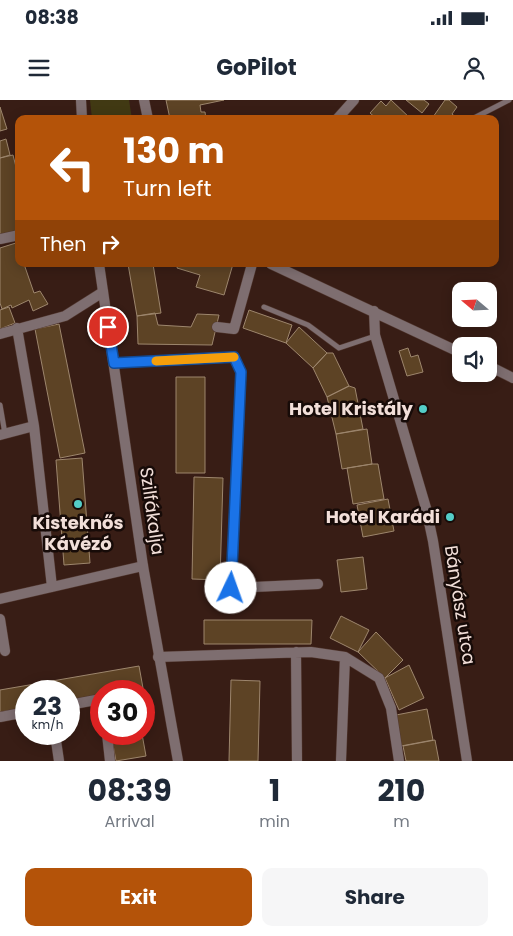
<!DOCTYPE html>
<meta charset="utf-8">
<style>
:root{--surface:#fff;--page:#f6f6f7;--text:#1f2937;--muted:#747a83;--accent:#b45309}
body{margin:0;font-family:Poppins,sans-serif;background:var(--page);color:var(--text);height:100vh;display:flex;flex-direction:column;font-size:19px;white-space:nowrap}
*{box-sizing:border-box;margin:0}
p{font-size:16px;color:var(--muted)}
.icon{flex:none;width:28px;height:28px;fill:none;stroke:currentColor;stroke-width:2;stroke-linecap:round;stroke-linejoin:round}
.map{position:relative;height:661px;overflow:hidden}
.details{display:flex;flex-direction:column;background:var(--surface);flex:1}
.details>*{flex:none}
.hud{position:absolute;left:15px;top:15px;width:484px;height:152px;border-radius:10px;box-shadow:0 2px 12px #0003;background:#b45309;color:#fff;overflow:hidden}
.needle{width:32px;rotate:289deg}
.controls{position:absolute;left:452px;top:182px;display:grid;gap:10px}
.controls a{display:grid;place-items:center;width:45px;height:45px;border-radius:10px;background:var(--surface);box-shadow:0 2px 12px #0003;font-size:25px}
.speed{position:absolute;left:15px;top:580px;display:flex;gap:10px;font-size:25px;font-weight:700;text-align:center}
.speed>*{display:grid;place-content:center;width:65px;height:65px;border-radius:50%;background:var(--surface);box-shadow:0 2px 12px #0003;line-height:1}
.speed small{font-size:12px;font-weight:400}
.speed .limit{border:8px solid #d22;background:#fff;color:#111}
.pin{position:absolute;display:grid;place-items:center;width:42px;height:42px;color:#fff;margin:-21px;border:2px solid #fff;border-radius:50%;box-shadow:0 1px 5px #0007}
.me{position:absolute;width:55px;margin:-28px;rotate:3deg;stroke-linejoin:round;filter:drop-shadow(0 0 4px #0008)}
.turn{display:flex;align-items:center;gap:18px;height:105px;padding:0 25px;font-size:22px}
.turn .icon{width:65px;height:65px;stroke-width:2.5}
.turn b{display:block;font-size:35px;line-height:42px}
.then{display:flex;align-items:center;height:48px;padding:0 25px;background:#0003;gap:10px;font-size:19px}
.eta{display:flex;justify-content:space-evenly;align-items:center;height:85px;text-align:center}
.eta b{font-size:30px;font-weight:700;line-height:35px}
.primary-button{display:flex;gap:10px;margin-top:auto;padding:10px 25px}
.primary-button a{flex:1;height:58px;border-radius:10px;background:var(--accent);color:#fff;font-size:20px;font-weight:700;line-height:58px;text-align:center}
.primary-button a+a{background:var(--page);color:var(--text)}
.status{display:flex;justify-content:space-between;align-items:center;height:35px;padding:0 25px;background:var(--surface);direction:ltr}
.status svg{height:14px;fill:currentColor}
header{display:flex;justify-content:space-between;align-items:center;height:65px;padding:0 25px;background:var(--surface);font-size:22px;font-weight:700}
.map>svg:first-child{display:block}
.green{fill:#413913}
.building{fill:#5d4325;stroke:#9d866d}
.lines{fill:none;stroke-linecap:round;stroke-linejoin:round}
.service-casing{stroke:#523830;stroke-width:6}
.minor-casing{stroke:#523830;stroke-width:11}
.tertiary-casing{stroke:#523830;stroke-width:11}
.service{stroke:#7e6e70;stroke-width:5}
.minor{stroke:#7e6e70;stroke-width:10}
.tertiary{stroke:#7e6e70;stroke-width:10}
.route-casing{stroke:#114b97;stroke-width:12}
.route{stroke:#1a73e8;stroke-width:9}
.slow{stroke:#f59e0b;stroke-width:9}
.poi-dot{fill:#54cdc7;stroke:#170b08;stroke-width:2}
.labels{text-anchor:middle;stroke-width:5;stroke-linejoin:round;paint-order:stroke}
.poi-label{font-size:18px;font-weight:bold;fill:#f2dfd9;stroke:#170b08;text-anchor:end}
.street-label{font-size:18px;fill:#f2dfd9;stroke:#170b08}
</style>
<div class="status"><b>08:38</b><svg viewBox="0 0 49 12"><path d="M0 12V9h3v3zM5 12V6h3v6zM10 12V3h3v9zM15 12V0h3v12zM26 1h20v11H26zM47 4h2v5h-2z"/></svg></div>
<header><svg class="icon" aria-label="menu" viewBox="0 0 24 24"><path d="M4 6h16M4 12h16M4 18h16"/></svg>GoPilot<svg class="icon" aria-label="person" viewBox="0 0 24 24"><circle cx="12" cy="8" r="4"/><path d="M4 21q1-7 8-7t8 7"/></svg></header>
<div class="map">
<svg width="513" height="661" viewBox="0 0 513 661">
<rect width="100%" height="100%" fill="#381d15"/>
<path class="green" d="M90 0H129L132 19H92Z"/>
<path class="building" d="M166 0H224L200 5 201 12H205L206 19H170Z
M391 0 411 19H377L370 13 381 1 386 6Z
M406 0H424L429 4 422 13Z
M445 0H449L457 7 452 14 458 19H436L433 17Z
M0 7 7 29 0 31Z
M6 39 10 55 0 58V41Z
M13 55 19 79V131L0 135V58Z
M19 142V164H24L34 193 40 191 48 204 33 211 29 200 12 208 11 205 2 209 0 203V148Z
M128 164H153L161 213 137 216Z
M178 164H233L224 195 196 187 200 175 177 168Z
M9 207 15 223 0 229V210Z
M249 210 292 225 286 243 243 228Z
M155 213 158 225 191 227 197 214 219 215 212 245 138 244 137 216Z
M59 224 85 353 60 358 35 229Z
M299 227 327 253 313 268 286 243Z
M408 248 411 257 418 255 423 272 407 276 399 251Z
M327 253H333L349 286 327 297 313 268Z
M176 277H205V373H176Z
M349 286 355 288 363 329 336 334 327 297Z
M367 329 372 364 342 369 336 334Z
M82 358 90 463 64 465 56 360Z
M372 364H378L384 399 353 404 347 368Z
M194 377 223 378 220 480 192 479Z
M388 399 394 431 363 437 357 405Z
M363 457 367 489 341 492 337 460Z
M341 516 369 530 358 552 330 538Z
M204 520H312L311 544H204Z
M376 532 403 560 385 578 358 552Z
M409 565 424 598 399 610 385 578Z
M139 566 143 588 124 591H101V595L69 601V591H26V608L0 612V590Z
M231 580 260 581 258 661H229Z
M427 609 433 640 401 646 396 615Z
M111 634H142L146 656 116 661Z
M435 640 439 661H406L403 646Z"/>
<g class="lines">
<defs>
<path id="service" d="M474 18 509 0
M264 207 308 225 339 248 375 236
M0 305 5 334"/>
<path id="minor" d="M144 0 148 19
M337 19 354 0
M0 139 19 135
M271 164 461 253
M374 211 375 235 426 408 433 441 467 661
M217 227 234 229 252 164
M17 228 34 326
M0 234 65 216 103 192
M114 263 234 257 241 272 231 488 318 484
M489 266 513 278
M0 335 34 326 52 487 143 466
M0 499 52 487
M0 519 5 551
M296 552 297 661
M158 557 311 552 345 557 379 578 391 608 399 661
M69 605 101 599
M0 617 26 612
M55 634 59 661
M107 634 110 661
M341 661 345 557"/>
<path id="tertiary" d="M81 0 82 19
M99 164 143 466 178 661"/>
</defs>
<use href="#service" class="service-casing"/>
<use href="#minor" class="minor-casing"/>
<use href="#tertiary" class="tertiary-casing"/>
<use href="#service" class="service"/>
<use href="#minor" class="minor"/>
<use href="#tertiary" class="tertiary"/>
</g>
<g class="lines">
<defs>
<path id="route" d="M108 227 114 263 234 257 241 272 231 488"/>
</defs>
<use href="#route" class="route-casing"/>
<use href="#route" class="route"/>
<path class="slow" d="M156 261 234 257"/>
</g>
<g class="poi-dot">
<circle cx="423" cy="309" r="5"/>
<circle cx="78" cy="404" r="5"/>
<circle cx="450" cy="417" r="5"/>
</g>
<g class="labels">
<g class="poi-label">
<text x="413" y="315">Hotel Kristály</text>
<text x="440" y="423">Hotel Karádi</text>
<text x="78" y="429" text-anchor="middle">Kisteknős<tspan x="78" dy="21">Kávézó</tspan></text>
</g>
<g class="street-label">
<text transform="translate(152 411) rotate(82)" y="6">Szilfákalja</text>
<text transform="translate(460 505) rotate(81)" y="6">Bányász utca</text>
</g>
</g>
</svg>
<div class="controls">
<a><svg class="needle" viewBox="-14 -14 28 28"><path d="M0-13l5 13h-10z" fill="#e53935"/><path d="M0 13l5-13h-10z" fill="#747a83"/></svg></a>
<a><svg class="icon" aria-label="sound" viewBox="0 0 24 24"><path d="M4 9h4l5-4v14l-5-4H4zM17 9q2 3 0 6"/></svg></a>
</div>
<div class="speed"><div>23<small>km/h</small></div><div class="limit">30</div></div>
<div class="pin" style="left:108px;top:227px;background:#d93025"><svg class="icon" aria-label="arrive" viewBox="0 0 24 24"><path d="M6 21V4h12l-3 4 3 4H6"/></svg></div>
<svg class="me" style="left:231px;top:488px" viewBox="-20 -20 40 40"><circle r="19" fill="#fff"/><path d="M0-13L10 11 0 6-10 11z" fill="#1a73e8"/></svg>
<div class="hud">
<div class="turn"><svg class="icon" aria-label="left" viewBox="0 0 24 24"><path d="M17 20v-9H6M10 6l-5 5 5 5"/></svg><div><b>130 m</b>Turn left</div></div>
<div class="then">Then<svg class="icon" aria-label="right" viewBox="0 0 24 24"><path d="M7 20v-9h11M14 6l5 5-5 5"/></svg></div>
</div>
</div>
<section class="details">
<div class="eta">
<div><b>08:39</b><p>Arrival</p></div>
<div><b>1</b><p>min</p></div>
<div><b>210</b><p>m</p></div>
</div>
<div class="primary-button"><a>Exit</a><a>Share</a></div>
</section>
